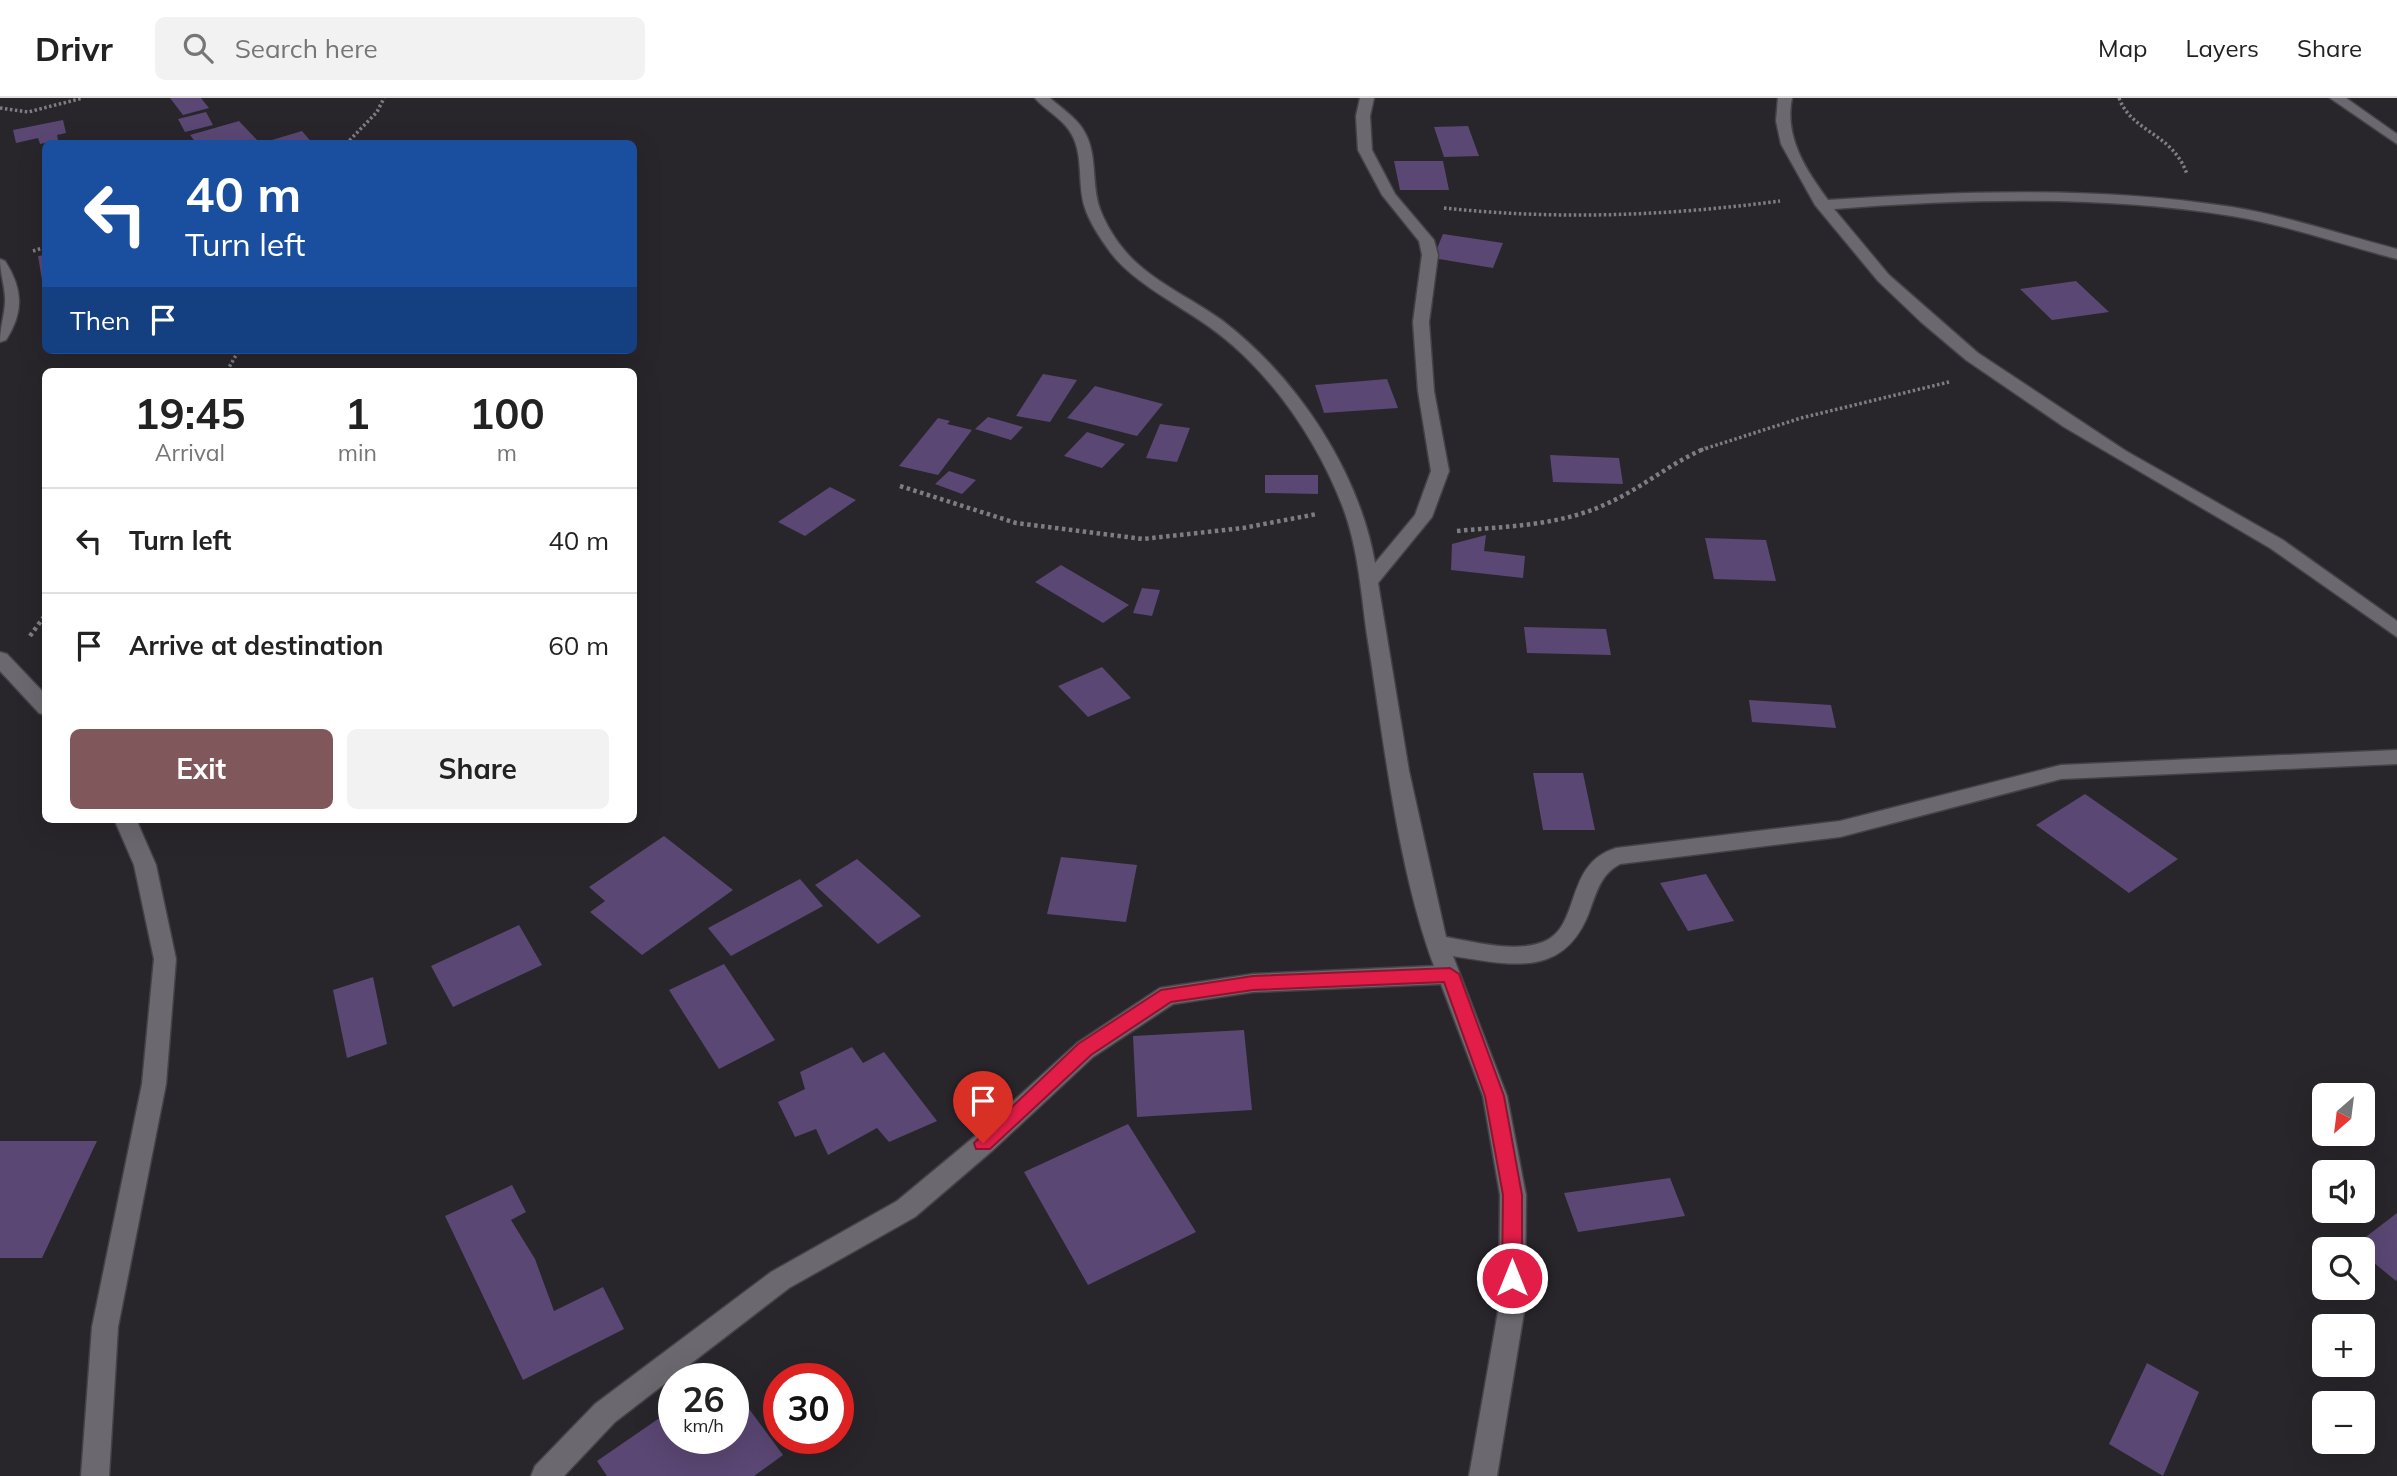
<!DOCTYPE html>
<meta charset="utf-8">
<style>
:root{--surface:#fff;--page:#f2f2f2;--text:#222;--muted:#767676;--line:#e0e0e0;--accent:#80585c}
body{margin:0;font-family:Mulish,sans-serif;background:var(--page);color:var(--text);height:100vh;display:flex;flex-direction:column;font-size:26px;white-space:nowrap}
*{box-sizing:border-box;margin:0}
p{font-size:23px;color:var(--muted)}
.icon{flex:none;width:38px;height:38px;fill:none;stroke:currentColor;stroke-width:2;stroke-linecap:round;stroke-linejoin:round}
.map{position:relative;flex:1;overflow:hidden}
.side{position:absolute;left:42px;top:270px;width:595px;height:455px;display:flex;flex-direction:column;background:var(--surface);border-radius:10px;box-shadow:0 7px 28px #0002}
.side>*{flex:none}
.top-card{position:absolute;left:42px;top:42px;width:595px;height:214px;border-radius:10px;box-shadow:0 7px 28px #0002;background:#1a4fa0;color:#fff;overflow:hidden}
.needle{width:46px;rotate:208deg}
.tools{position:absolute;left:2312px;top:985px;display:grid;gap:14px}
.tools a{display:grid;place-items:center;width:63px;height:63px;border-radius:10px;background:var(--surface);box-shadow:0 7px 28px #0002;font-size:35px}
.speed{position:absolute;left:658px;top:1265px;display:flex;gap:14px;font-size:35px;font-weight:700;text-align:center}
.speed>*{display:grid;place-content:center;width:91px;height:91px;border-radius:50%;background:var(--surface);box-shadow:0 7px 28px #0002;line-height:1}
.speed small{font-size:18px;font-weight:400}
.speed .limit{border:10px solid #d22;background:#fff;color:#111}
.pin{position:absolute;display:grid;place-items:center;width:60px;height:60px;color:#fff;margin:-72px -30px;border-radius:50% 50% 50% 0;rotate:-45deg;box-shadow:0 0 7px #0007}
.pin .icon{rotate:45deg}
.me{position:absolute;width:77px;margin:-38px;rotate:0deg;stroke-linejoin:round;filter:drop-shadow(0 0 5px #0008)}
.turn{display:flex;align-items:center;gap:24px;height:147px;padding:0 28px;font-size:32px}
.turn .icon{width:91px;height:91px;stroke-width:2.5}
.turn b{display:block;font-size:49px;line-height:60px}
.then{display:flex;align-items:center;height:66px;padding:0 28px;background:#0003;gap:14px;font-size:26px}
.eta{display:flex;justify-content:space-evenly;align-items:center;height:119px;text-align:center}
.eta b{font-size:42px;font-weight:700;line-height:49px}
.button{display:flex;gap:14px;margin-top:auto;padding:14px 28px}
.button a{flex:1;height:80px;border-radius:10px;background:var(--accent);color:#fff;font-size:28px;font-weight:700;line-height:80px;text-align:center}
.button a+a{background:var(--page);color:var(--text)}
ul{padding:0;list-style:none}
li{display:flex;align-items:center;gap:21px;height:105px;padding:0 28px;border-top:2px solid var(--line)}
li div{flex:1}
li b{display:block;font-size:26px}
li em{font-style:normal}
header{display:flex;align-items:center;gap:42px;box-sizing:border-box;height:98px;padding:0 35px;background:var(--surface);border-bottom:2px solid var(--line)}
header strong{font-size:33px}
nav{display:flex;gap:38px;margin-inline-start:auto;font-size:24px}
.search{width:490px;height:63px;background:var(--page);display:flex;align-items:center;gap:18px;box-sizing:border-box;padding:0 24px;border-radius:10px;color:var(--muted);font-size:26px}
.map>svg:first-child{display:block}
.building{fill:#5a4774}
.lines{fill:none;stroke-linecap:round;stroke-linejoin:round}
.street-casing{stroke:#434246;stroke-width:3}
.path-far1{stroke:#7e7d81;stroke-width:3.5;stroke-dasharray:2.5 2.5;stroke-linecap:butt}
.path{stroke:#7e7d81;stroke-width:4.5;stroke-dasharray:3.5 3.5;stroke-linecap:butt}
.street{fill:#6b696f;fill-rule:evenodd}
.route{fill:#e11d48;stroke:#92132f;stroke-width:2}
</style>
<header>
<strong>Drivr</strong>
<div class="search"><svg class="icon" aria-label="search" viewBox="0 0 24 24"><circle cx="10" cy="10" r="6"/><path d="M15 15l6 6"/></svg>Search here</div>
<nav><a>Map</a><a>Layers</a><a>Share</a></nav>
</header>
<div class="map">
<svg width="2397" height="1378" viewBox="0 0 2397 1378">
<rect width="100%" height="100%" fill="#28262b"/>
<path class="building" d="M170 0H201L209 10 183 17Z
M206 14 213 27 185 34 178 21Z
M63 22 66 35 57 37 58 42 40 46 38 40 16 45 13 32Z
M239 23 257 42 246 46H197L190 37Z
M1468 28 1479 58 1444 59 1434 29Z
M302 33 313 46H262V45Z
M1394 63H1443L1449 92H1400Z
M1443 136 1503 145 1493 170 1433 160Z
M46 157V181L42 182 38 158Z
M2076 183 2109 214 2052 222 2020 191Z
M1043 276 1077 282 1050 324 1016 318Z
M1387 281 1398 310 1324 315 1315 287Z
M1095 288 1163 306 1137 338 1067 320Z
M988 319 1023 329 1011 342 975 331Z
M938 320 950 323 947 326 972 332 938 377 899 368Z
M1160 326 1190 330 1177 364 1146 360Z
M1087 334 1125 346 1102 370 1064 358Z
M1550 357 1619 360 1623 386 1553 384Z
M949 373 976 382 962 396 935 386Z
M1265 377H1318V396L1265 395Z
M830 389 856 402 805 438 778 424Z
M1486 437 1484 453 1525 458 1523 480 1451 472 1452 446Z
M1705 440 1766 442 1776 483 1714 481Z
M1061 467 1129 507 1103 525 1035 484Z
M1142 490 1160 492 1152 518 1133 515Z
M1524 529 1606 531 1611 557 1527 555Z
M1102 569 1131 600 1088 619 1058 588Z
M1749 602 1831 607 1836 630 1752 624Z
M1533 675H1583L1595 732H1543Z
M2085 696 2178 761 2129 795 2036 727Z
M664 738 733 792 642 857 590 814 605 803 589 789Z
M1061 759 1137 767 1126 824 1047 816Z
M857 761 921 818 878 846 815 787Z
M1706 776 1734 823 1688 833 1660 785Z
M800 781 823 808 731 858 708 830Z
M519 827 542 867 453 909 431 868Z
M724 866 775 942 719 971 669 892Z
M373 879 387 946 347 960 333 892Z
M1244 932 1252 1012 1137 1019 1133 938Z
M852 949 863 965 884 954 937 1023 889 1044 877 1030 828 1057 816 1031 795 1039 778 1004 805 991 800 974Z
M1128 1026 1196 1134 1088 1187 1024 1074Z
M0 1043H97L42 1160H0Z
M1670 1080 1685 1118 1578 1134 1564 1095Z
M512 1087 526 1114 511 1122 535 1161 554 1213 603 1189 624 1231 523 1282 445 1118Z
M2397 1115V1181L2396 1183 2362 1155V1152L2354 1148Z
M2147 1265 2199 1294 2163 1378 2109 1346Z
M733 1289 783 1357 754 1378H607L597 1363 674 1310V1340H733Z"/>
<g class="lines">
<defs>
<path id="street" d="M1035 0H1050C1061 10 1077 20 1084 33 1098 56 1091 86 1100 111 1104 122 1113 138 1121 148 1146 181 1190 199 1223 223 1297 280 1359 373 1375 465L1415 417 1431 373 1418 293 1413 224 1422 157 1419 143 1382 97 1358 52 1356 18 1360 0H1374L1370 18 1372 52 1395 96 1434 142 1438 157 1429 224 1434 293 1449 373 1432 419 1378 485 1409 673 1446 839C1475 844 1515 855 1543 844 1582 829 1563 766 1616 750L1840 723 2061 667 2397 652V666L2061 681 1840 739 1620 766C1602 776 1598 790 1591 809 1567 880 1515 868 1453 858L1507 998 1526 1097 1525 1208 1497 1378H1469L1499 1208 1500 1097 1483 998 1441 886 1253 894 1173 906 1093 959 992 1053 915 1119 789 1190 615 1324 564 1378H531L535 1368 595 1306 771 1174 897 1103 974 1039 1077 945 1160 890 1253 876 1434 868C1397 769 1384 642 1367 537 1361 494 1358 448 1342 407 1316 340 1268 270 1208 228 1177 206 1129 182 1108 151 1100 140 1089 123 1085 110 1077 87 1084 59 1072 37 1065 22 1046 13 1035 0Z
M1778 0H1792C1784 39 1806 72 1828 102 1964 93 2095 88 2232 109 2287 118 2343 137 2397 151V161C2342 147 2287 127 2232 118 2100 97 1966 101 1834 111L1889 177 1978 255 2126 353 2283 442 2397 523V539L2270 450 2064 329 1966 262 1921 224 1878 183 1815 107 1781 46 1776 23Z
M2330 0H2346L2397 36V46Z
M0 161 5 163C23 191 24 214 6 242L0 244C0 230 4 219 5 205 6 191 0 177 0 161Z
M0 554 7 556 46 597V617L39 615 0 573Z
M114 721H136L156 767 176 861 166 986 118 1229 109 1378H81L92 1229 142 986 154 861 134 767Z"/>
</defs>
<use href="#street" class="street-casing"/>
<path class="path-far1" d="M2119 0C2132 35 2172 34 2187 76
M0 10 28 14 83 0
M346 46 377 14 384 0
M1444 110C1557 122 1667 118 1780 103
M33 153 46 149
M227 273 239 252
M1701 352 1801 320 1949 284"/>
<path class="path" d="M900 388 1016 425 1143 441 1243 430 1317 416
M1457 433C1508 428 1559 428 1606 406 1641 391 1670 365 1706 350
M30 538 46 516"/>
<use href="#street" class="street"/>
</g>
<path class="route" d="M1450 870 1459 876 1504 998 1522 1097V1180L1519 1187 1512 1189 1505 1187 1502 1180 1503 1097 1485 998 1444 884 1253 892 1171 904 1091 957 990 1051H976L974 1045 1078 946 1161 892 1253 878Z"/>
</svg>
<div class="tools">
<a><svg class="needle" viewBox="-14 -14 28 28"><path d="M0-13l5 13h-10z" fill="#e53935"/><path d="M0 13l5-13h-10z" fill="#767676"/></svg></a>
<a><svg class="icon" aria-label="sound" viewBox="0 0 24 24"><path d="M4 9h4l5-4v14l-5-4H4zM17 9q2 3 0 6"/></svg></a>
<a><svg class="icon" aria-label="search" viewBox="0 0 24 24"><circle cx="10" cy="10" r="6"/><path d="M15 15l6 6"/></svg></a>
<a>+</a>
<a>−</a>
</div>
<div class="speed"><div>26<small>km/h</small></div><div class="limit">30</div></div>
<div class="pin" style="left:983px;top:1045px;background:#d93025"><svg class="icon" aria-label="arrive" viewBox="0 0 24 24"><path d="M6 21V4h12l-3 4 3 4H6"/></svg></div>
<svg class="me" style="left:1512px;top:1180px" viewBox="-20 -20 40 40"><circle r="17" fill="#e11d48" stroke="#fff" stroke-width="3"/><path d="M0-11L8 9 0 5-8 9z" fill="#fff"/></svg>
<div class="top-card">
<div class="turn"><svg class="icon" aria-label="left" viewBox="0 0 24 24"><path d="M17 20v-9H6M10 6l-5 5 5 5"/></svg><div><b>40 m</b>Turn left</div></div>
<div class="then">Then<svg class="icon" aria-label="arrive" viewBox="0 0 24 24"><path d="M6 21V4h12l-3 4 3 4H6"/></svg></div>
</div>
<section class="side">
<div class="eta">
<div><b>19:45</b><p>Arrival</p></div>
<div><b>1</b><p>min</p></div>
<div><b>100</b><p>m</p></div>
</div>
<ul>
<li><svg class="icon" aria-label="left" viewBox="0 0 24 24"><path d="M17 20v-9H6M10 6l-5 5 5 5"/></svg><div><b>Turn left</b></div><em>40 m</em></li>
<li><svg class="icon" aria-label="arrive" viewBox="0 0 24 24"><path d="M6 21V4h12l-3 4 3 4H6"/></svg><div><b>Arrive at destination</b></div><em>60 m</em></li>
</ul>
<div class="button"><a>Exit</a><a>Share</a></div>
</section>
</div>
